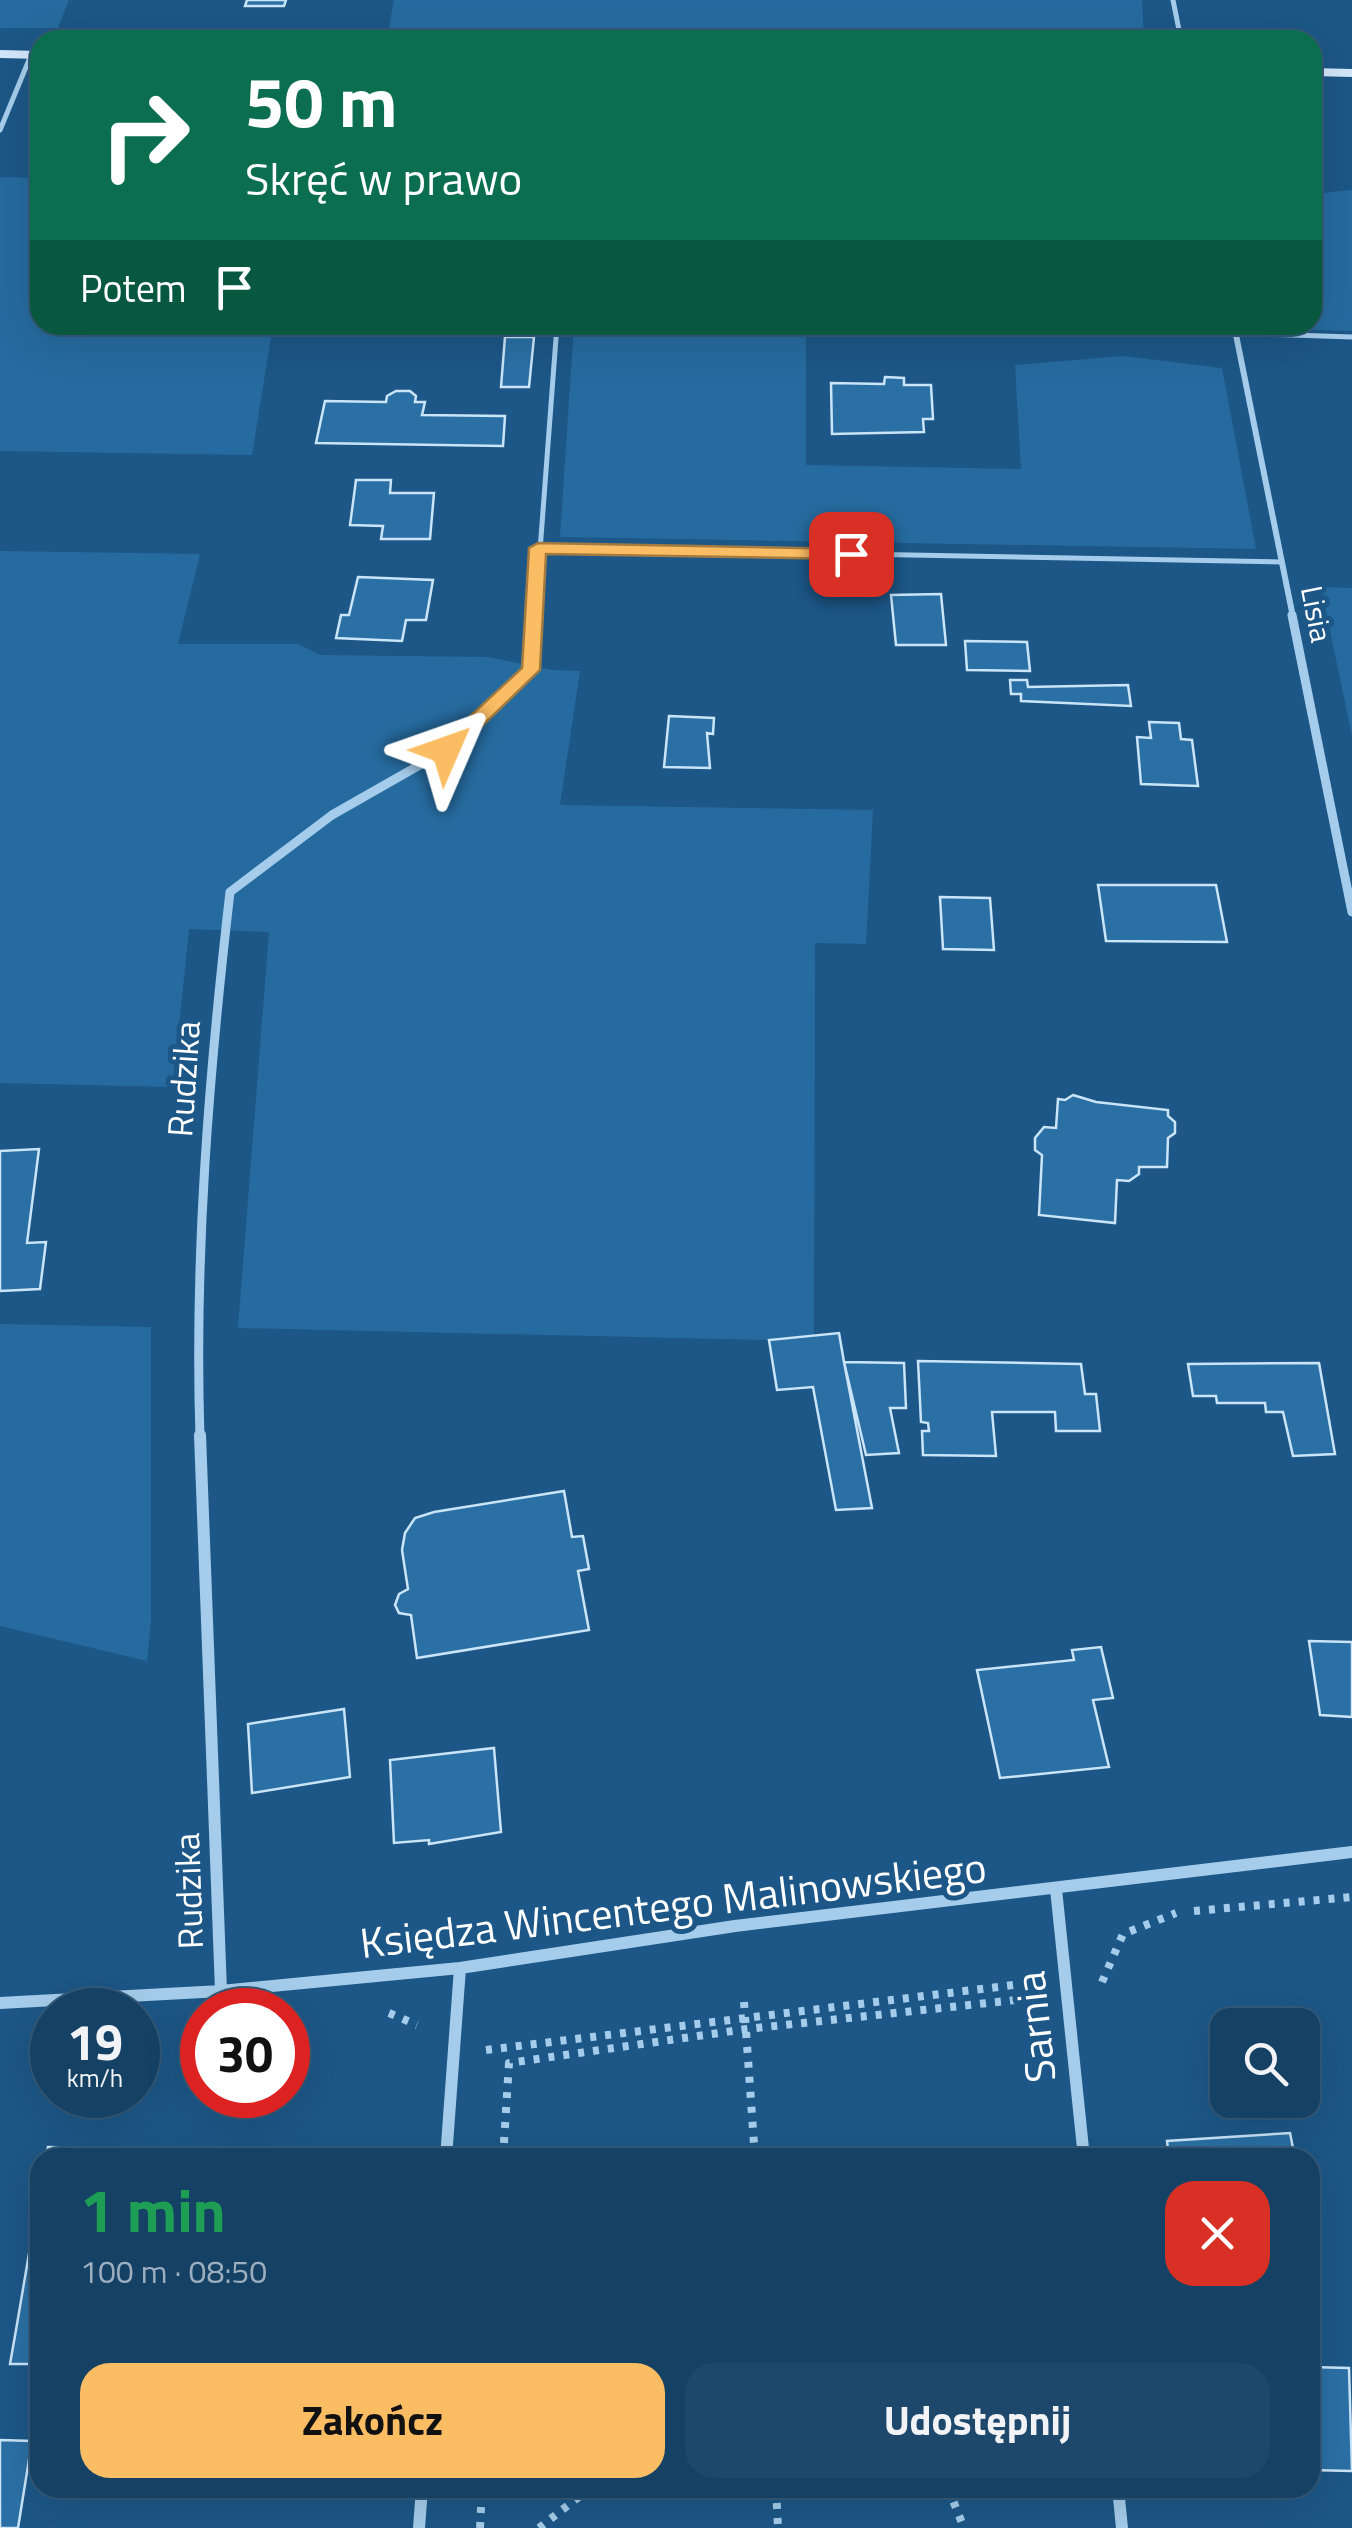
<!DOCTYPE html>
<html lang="pl">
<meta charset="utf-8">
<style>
:root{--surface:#154165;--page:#1e486b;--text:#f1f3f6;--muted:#9dafbf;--line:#345a79;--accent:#fbbd63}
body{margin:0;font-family:"Titillium Web",sans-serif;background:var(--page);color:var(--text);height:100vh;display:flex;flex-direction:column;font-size:38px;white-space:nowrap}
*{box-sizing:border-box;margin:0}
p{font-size:32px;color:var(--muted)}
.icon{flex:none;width:55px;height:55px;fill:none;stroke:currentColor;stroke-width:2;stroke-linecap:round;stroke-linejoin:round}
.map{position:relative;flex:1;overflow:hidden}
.panel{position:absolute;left:30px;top:2148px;width:1290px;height:350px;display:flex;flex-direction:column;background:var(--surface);border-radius:30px;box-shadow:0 10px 40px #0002,0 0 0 2px var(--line)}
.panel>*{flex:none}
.hud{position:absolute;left:30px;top:30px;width:1292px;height:305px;border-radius:30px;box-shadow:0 10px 40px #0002,0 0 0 2px var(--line);background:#0b6e4f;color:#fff;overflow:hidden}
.buttons{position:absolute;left:1210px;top:2008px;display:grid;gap:20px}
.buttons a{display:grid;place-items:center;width:110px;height:110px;border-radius:20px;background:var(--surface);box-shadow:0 10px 40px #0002,0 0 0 2px var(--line);font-size:50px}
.speed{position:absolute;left:30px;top:1988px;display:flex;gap:20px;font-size:50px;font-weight:700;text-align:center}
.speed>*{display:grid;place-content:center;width:130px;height:130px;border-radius:50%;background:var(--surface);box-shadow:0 10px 40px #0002,0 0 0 2px var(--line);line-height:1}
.speed small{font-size:25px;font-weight:400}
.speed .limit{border:15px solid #d22;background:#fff;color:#111}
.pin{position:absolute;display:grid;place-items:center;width:85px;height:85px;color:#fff;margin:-42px;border-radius:20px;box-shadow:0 5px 15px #0006}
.me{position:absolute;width:110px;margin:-55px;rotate:47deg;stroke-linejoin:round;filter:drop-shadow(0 0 8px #0008)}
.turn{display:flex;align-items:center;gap:35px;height:210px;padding:0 50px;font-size:45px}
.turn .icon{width:130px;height:130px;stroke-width:2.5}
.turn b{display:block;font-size:70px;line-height:85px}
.then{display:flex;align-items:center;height:95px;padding:0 50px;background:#0003;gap:20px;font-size:38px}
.round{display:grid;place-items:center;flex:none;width:105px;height:105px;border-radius:30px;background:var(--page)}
.summary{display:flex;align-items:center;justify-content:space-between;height:170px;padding:0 50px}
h1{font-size:60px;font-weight:700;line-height:75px;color:#1e9e55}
.action{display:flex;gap:20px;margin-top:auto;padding:20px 50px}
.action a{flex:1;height:115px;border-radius:30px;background:var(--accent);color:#111;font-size:40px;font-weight:700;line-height:115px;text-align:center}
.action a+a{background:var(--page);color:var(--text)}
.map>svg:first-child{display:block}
.green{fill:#266b9f}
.building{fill:#2b70a5;stroke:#cae4f8;stroke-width:2.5}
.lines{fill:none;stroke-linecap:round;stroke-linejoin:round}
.path-far1{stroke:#a5cdeb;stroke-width:4;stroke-dasharray:4 5;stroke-linecap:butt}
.path{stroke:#a5cdeb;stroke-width:8;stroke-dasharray:6 9;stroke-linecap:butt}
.lane-far1{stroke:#a5cdeb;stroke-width:5}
.lane{stroke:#a5cdeb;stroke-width:6}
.street-far2{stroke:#a5cdeb;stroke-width:6}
.street-far1{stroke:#a5cdeb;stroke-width:9}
.street{stroke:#a5cdeb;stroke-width:12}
.secondary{fill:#d1e6f8;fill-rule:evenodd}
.route{fill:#fbbd63;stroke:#a37b40;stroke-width:2.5}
.labels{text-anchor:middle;stroke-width:10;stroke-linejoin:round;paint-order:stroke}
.far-street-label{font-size:30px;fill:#fff;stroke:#1c5787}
.street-label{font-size:35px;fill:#fff;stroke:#1c5787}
.near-street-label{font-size:42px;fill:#fff;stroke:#1c5787}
</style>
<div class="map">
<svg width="1352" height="2528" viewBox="0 0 1352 2528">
<rect width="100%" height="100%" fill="#1c5787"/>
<path class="green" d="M0 0H69L58 28H0Z
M394 0H1142L1144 36 388 32Z
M0 177 40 178V325H273L252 455 0 451Z
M1352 190V331L1263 328V325H1312L1313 194Z
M574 325H806V465L1021 469 1015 365 1123 356 1222 368 1256 549 560 537Z
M0 551 200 554 178 644H298L320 655 488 657 553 670 580 671 560 805 873 810 866 944 815 943 814 1336 769 1340 238 1328 269 932 189 929 173 1087 0 1083Z
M1321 587 1352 588V736Z
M0 1324 151 1327V1620L147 1661 0 1626Z"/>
<path class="building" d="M247 0H286L284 6H245Z
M505 337H534L529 387H501Z
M885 377 904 378V385H931L933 419H923L924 432 832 434 831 383 884 384Z
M396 391H410L416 396 415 402H425L422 415 505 416 503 446 316 443 325 401 386 402 387 396Z
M356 480H391L390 493H434L430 539H381L383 526 350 525Z
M358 577 433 580 426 620H406L402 641 336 638 341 615H349Z
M941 594 946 645H896L891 595Z
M965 641 1027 642 1030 671 967 670Z
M1010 680H1027L1028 687 1128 685 1131 706 1021 701V694H1011Z
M669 716 714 718 713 734 707 733 710 768 664 767Z
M1149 722 1179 723 1181 739 1192 740 1198 786 1141 784 1137 737 1151 738Z
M1098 885H1216L1227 942 1106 941Z
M940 897 990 898 994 950 943 949Z
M1073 1095 1096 1102 1168 1110V1116L1175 1122V1133L1168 1138 1167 1167H1139V1174L1129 1181 1117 1180 1115 1223 1039 1215 1042 1155 1035 1150V1138L1044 1127 1056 1128 1058 1099 1065 1100Z
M39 1149 27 1243 46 1242 40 1289 0 1291V1151Z
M839 1333 844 1362 872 1508 836 1510 813 1387 777 1390 769 1340Z
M918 1361 1081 1364 1085 1394H1096L1100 1431H1056L1055 1412H992L996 1456 923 1455 922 1431H929L928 1423 921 1422Z
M844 1362 904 1363 906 1408H890L899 1453 866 1455Z
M1319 1363 1335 1454 1293 1456 1283 1412H1266L1265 1403H1217L1216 1396H1193L1188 1364Z
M564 1491 572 1537 583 1536 589 1569 578 1571 589 1630 417 1658 411 1615 399 1613 395 1605 399 1594 408 1589 402 1550 405 1533 415 1518 434 1512Z
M1309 1641 1352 1642V1717L1320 1715Z
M1101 1647 1113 1698 1093 1700 1109 1767 1000 1778 977 1670 1074 1660 1072 1650Z
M344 1709 350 1777 252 1793 248 1724Z
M494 1748 501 1832 429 1844V1840L394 1843 390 1760Z
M1290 2133 1295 2158H1169L1167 2141Z
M48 2147 113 2149 111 2158H46Z
M40 2189V2364H10L16 2330Z
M1310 2367 1349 2368 1352 2471 1310 2470Z
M0 2440 32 2441 18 2528H0Z"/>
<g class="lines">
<path class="path-far1" d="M61 34 547 40"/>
<path class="path" d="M1194 1911 1352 1897
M1102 1982 1123 1934 1176 1913
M744 2002 755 2158
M389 2013 417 2025
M486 2050 1030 1983
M503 2158 509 2063 747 2029 1034 1998
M776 2488 778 2528
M948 2488 964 2528
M480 2528 482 2488
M539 2528 590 2488"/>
<path class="lane-far1" d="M1173 0 1181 40
M0 130 31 55
M1236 333 1352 337
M538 548 1282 562
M535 617 557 325"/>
<path class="lane" d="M531 670 535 615"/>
<path class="street-far2" d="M1234 325 1293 617"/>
<path class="street-far1" d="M1292 615 1352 912
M200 1438C194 1256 209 1073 230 892L332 815 446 750 531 670"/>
<path class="street" d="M200 1435 221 1991
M1056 1889 1084 2158
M0 2003 221 1991 460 1968 735 1926 1352 1852
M446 2158 460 1968
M1118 2488 1122 2528
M419 2528 422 2488"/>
<path class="secondary" d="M0 50 40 51V59L0 58Z
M1312 68 1352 69V77L1312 76Z"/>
</g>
<path class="route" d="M538 543 851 549 860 554 851 559 546 554 540 670 453 754H439V745L522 668 529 548Z"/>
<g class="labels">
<g class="far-street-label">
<text transform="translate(1316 614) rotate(79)" y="10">Lisia</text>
</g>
<g class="street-label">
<text transform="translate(184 1079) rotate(-86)" y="12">Rudzika</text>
<text transform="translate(189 1891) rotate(-92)" y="12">Rudzika</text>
</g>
<g class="near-street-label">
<text transform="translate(673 1905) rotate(-7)" y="15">Księdza Wincentego Malinowskiego</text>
<text transform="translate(1035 2027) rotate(-96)" y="15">Sarnia</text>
</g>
</g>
</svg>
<div class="buttons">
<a><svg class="icon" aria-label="search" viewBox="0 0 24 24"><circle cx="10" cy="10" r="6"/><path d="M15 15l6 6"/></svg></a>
</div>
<div class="speed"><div>19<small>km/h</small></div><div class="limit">30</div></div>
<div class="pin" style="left:851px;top:554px;background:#d93025"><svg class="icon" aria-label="arrive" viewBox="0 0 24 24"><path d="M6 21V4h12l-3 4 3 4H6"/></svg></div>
<svg class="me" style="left:446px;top:750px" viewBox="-20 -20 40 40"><path d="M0-17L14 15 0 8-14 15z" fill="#fbbd63" stroke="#fff" stroke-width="4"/></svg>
<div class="hud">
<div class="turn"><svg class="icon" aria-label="right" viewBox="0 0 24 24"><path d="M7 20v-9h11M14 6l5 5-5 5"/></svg><div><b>50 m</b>Skręć w prawo</div></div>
<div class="then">Potem<svg class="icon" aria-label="arrive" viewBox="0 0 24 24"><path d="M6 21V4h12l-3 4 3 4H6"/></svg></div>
</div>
<section class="panel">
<div class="summary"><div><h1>1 min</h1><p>100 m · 08:50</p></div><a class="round" style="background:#d93025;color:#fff"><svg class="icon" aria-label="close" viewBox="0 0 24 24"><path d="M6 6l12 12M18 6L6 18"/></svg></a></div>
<div class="action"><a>Zakończ</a><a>Udostępnij</a></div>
</section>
</div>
